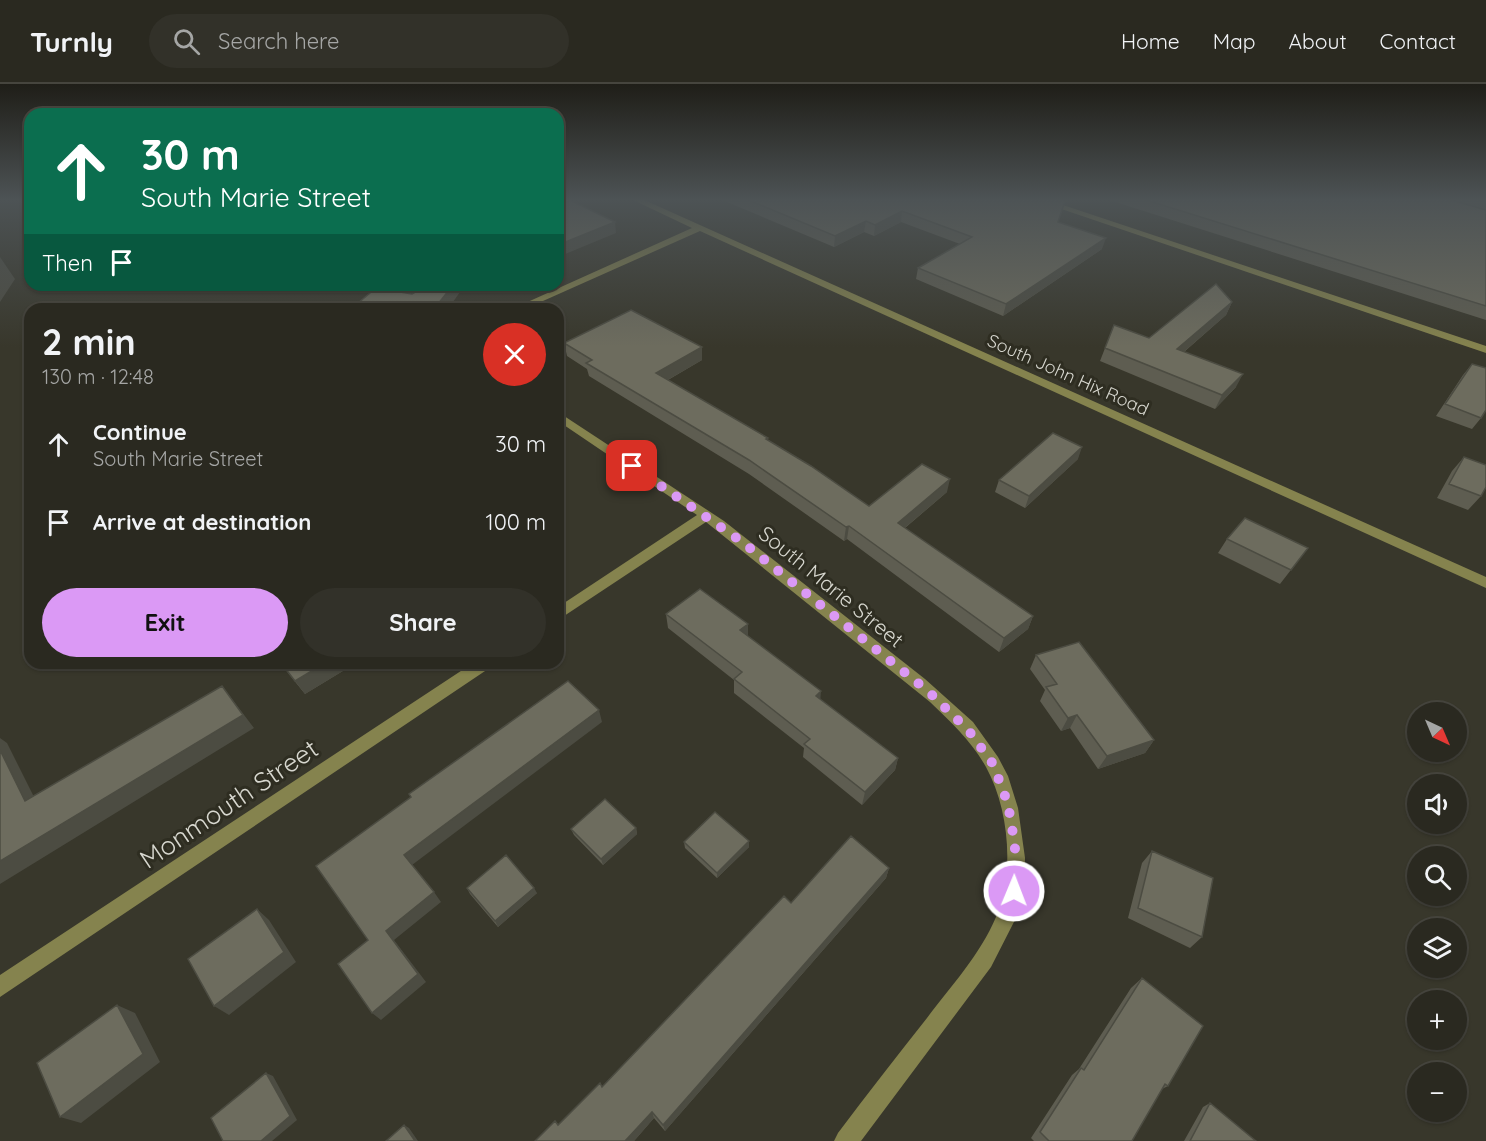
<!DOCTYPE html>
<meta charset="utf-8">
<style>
:root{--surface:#2a2920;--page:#323129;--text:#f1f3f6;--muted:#a5a6a5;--line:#46453e;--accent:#db99f5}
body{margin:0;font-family:Quicksand,sans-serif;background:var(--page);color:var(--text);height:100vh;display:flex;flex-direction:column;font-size:22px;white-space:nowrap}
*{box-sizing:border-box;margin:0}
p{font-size:20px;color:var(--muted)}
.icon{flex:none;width:33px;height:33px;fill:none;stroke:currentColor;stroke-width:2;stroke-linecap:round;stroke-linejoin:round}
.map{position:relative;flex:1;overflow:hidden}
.drawer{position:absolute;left:24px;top:219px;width:540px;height:366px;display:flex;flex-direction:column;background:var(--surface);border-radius:18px;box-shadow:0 2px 4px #0004,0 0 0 2px var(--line)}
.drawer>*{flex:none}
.top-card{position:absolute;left:24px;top:24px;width:540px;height:183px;border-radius:18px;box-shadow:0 2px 4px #0004,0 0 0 2px var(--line);background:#0b6e4f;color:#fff;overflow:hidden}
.needle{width:39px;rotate:136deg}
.fabs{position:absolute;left:1407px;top:618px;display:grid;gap:12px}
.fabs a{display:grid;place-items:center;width:60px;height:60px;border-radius:50%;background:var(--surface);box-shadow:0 2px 4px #0004,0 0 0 2px var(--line);font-size:30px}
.pin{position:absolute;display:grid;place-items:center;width:51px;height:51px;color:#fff;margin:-26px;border-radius:12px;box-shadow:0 3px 9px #0006}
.me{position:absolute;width:66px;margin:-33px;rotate:1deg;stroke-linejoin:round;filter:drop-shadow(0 0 4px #0008)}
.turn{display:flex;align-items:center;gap:21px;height:126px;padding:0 18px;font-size:27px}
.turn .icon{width:78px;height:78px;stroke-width:2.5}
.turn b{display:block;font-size:42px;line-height:51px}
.then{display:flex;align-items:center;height:57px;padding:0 18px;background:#0003;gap:12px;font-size:22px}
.round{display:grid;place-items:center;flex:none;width:63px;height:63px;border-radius:32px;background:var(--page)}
.headline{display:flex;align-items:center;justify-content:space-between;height:102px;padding:0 18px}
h1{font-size:36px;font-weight:700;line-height:45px}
.action{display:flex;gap:12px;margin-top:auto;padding:12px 18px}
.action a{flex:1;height:69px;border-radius:36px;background:var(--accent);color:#111;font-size:24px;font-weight:700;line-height:69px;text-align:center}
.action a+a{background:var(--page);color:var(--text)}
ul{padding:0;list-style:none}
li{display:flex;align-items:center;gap:18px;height:78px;padding:0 18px}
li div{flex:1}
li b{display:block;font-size:22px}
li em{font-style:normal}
header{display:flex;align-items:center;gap:36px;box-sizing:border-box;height:84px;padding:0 30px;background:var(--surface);border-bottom:2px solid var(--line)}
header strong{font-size:28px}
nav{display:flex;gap:33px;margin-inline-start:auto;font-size:21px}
.search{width:420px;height:54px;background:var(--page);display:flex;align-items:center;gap:15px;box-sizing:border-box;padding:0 21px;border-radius:33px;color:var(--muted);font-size:22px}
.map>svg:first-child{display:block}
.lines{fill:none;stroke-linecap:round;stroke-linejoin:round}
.minor{fill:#85834e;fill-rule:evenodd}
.wall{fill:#5e5d51}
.shaded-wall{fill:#4c4c42}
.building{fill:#6d6c5e;stroke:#4c4c42;stroke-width:1.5}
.route{stroke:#db99f5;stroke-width:10;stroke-dasharray:0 18}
.labels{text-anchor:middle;stroke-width:6;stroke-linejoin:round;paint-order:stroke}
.far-street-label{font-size:18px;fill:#d7d7cf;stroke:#2e2d21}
.street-label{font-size:21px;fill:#d7d7cf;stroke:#2e2d21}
.near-street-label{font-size:26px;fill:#d7d7cf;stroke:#2e2d21}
</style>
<header>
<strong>Turnly</strong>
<div class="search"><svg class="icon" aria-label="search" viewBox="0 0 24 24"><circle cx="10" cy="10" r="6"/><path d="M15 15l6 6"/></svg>Search here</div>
<nav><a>Home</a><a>Map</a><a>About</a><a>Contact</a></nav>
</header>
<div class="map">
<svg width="1486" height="1057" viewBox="0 0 1486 1057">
<rect width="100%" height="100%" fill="#38372b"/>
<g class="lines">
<path class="minor" d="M631 115H642L1486 493V504L700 147 525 225H512L692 144Z
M1032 115H1045L1486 262V269Z
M558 328 724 437 925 595 973 638 998 673 1008 692 1018 724 1025 774 1024 806 1016 834 991 883 861 1057H834L838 1049C867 1010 897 972 927 934 951 902 980 871 996 833 1015 789 1009 725 986 683 972 658 951 638 930 618L706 438 558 536V523L697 431 558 337Z
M473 579H493L491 583 0 913V891Z"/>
</g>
<path class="wall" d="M720 115H1066L1058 138 1102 165 1003 232 916 195 918 184 960 160 901 138 874 152 864 148 834 163Z
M1106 115H1486V236Z
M1232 218 1226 231 1184 268 1236 303 1215 325 1100 277 1114 241 1149 254Z
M564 259 702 263V276L668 296 768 356 869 422 947 408 905 444 1033 532 1028 545 999 568 847 455 844 457 749 390 589 292 587 285 567 272Z
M1472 280 1481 334 1472 345 1436 332 1463 291Z
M1464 373 1481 412 1468 426 1437 414 1452 387Z
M1078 375 1025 424 995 408 999 396Z
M1227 455 1308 464 1280 500 1218 469Z
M666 530 748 540V552L820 615 898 674 895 686 862 721 803 673 804 664 734 609V596L668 544Z
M1036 571 1154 656 1145 669 1098 685 1070 644 1061 647 1040 617 1045 606 1030 585Z
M280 579H356L305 610Z
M636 744 637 750 603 781 574 751 571 745Z
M684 758 749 763 717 794 685 764Z
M1152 767 1202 853 1190 864 1128 834 1142 779Z
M889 784 886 794 665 1047 654 1034 634 1057H535L555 1037 559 1041 602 1003 791 819Z
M467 804 537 809 498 843 470 810Z
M1142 894 1168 1002 1162 1005 1132 1057H1034L1031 1054 1072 991 1079 985 1131 904Z
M1210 1019 1256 1057H1184L1203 1023Z"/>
<path class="shaded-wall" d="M902 127 901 138 874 152 875 141Z
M866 137 864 148 834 163 835 152Z
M615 138 616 149 558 173V161Z
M1106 154 1102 165 1003 232 1006 220Z
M0 173 15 195 0 218Z
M453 201H465L448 225H434Z
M1232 218 1226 231 1172 278 1177 265Z
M702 263V276L657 302 656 289Z
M1243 290 1236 303 1215 325 1222 311Z
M1082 363 1078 375 1025 424 1029 412Z
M950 395 947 408 895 452 898 439Z
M849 442 847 455 844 457 846 443Z
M1033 532 1028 545 999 568 1004 554Z
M748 540V554L740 546Z
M325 579H356L305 610 295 597Z
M222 602 254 644 0 800V777Z
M821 607 820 620 816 612Z
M599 626 602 638 412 781 404 771Z
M1077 631 1070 644 1061 647 1068 634Z
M0 654 7 659 42 729 25 717 0 666Z
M1154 656 1145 669 1098 685 1107 672Z
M898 674 895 686 862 721 865 708Z
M636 744 637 750 603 781 601 775Z
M749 757V763L717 794V789Z
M889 784 886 794 665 1047 663 1041Z
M534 804 537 809 498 843 495 837Z
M434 808 441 818 394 856 426 898 381 936 372 929 386 847Z
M257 825 269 836 296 878 229 931 214 922Z
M117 921 135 929 160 978 81 1039 60 1033Z
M266 989 273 992 297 1036 272 1057H261Z
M652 1028 654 1034 634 1057H625Z
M404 1041 409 1044 418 1057H415Z"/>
<path class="building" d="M558 115H568L615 138 558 161Z
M746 115H1060L1065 117 1058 138 1106 154 1006 220 918 184 972 153 902 127 875 141 866 137 835 152Z
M1143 115H1448L1486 126V222Z
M1216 200 1232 218 1177 265 1243 290 1222 311 1105 264 1114 241 1149 254Z
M428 201H453L434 225H351L376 204 412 210Z
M631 226 702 263 656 289 768 354 766 355 811 382 869 422 922 380 950 395 898 439 1033 532 1004 554 849 442 846 443 749 376 586 279 592 276 564 259Z
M1472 280 1486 284V326L1481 334 1445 320Z
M1053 349 1082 363 1029 412 999 396Z
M1464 373 1486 381V403L1481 412 1449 400Z
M1245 434 1308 464 1291 486 1227 455Z
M700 505 748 540 740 546 821 607 816 612 898 674 865 708 804 660 810 655 734 595 742 588 666 530Z
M1079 558 1154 656 1107 672 1077 631 1068 634 1046 603 1057 600 1036 571Z
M281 579H325L295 597Z
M568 597 599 626 404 771 434 808 386 847 418 890 372 929 338 880 368 856 316 782 411 713 409 710Z
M222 602 243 631 0 777V666L25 717Z
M605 715 636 744 601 775 571 745Z
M715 728 749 757 717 789 684 758Z
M851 752 889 784 663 1041 652 1028 625 1057H535L555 1037 558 1041 600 999 602 1003 784 812 791 819Z
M1152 767 1213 794 1202 853 1138 824Z
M506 771 534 804 495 837 467 804Z
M257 825 284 868 214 922 188 875Z
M1142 894 1203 942 1168 1002 1165 1000 1132 1057H1049L1040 1048 1081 984 1084 986Z
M117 921 143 970 60 1033 37 979Z
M266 989 290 1032 261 1057H223L211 1034Z
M1210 1019 1256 1057H1190Z
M404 1041 415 1057H386Z"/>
<linearGradient id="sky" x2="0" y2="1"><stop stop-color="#1f1e18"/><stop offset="0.44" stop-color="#4d5355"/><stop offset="1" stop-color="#4d5355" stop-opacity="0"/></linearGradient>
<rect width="1486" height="263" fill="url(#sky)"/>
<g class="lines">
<path class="route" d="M632 382 741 457 929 608 969 647 993 680 1008 720 1015 762 1014 807"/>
</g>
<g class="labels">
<g class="far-street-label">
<text transform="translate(1068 291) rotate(24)" y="6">South John Hix Road</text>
</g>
<g class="street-label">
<text transform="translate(831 503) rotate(39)" y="7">South Marie Street</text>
</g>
<g class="near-street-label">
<text transform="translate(229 720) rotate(-34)" y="9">Monmouth Street</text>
</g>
</g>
</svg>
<div class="fabs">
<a><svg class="needle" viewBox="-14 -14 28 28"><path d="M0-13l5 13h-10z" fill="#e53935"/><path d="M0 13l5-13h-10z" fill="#a5a6a5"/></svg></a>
<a><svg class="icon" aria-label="sound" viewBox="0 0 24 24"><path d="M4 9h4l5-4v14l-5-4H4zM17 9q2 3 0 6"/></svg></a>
<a><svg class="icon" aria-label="search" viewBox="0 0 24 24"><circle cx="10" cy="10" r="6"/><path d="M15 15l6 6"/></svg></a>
<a><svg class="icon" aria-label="layers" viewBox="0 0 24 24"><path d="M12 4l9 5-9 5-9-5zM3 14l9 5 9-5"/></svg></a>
<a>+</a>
<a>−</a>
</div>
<div class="pin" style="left:632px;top:382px;background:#d93025"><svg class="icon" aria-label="arrive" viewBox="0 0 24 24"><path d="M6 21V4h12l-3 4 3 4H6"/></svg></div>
<svg class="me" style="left:1014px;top:807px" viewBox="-20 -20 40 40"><circle r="17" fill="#db99f5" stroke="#fff" stroke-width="3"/><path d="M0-11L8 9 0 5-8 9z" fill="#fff"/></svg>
<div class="top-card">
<div class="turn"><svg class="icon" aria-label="ahead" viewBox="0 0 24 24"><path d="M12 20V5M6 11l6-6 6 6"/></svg><div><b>30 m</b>South Marie Street</div></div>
<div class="then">Then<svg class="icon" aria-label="arrive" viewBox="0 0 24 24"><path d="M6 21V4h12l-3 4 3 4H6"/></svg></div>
</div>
<section class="drawer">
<div class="headline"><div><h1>2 min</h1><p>130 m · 12:48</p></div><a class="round" style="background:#d93025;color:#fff"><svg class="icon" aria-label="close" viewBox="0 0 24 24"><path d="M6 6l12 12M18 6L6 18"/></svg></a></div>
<ul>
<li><svg class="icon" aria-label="ahead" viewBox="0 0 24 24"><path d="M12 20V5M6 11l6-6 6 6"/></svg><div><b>Continue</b><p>South Marie Street</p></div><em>30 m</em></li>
<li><svg class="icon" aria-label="arrive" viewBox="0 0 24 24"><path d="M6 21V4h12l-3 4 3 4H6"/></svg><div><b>Arrive at destination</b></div><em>100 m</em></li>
</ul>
<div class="action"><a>Exit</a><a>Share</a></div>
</section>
</div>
